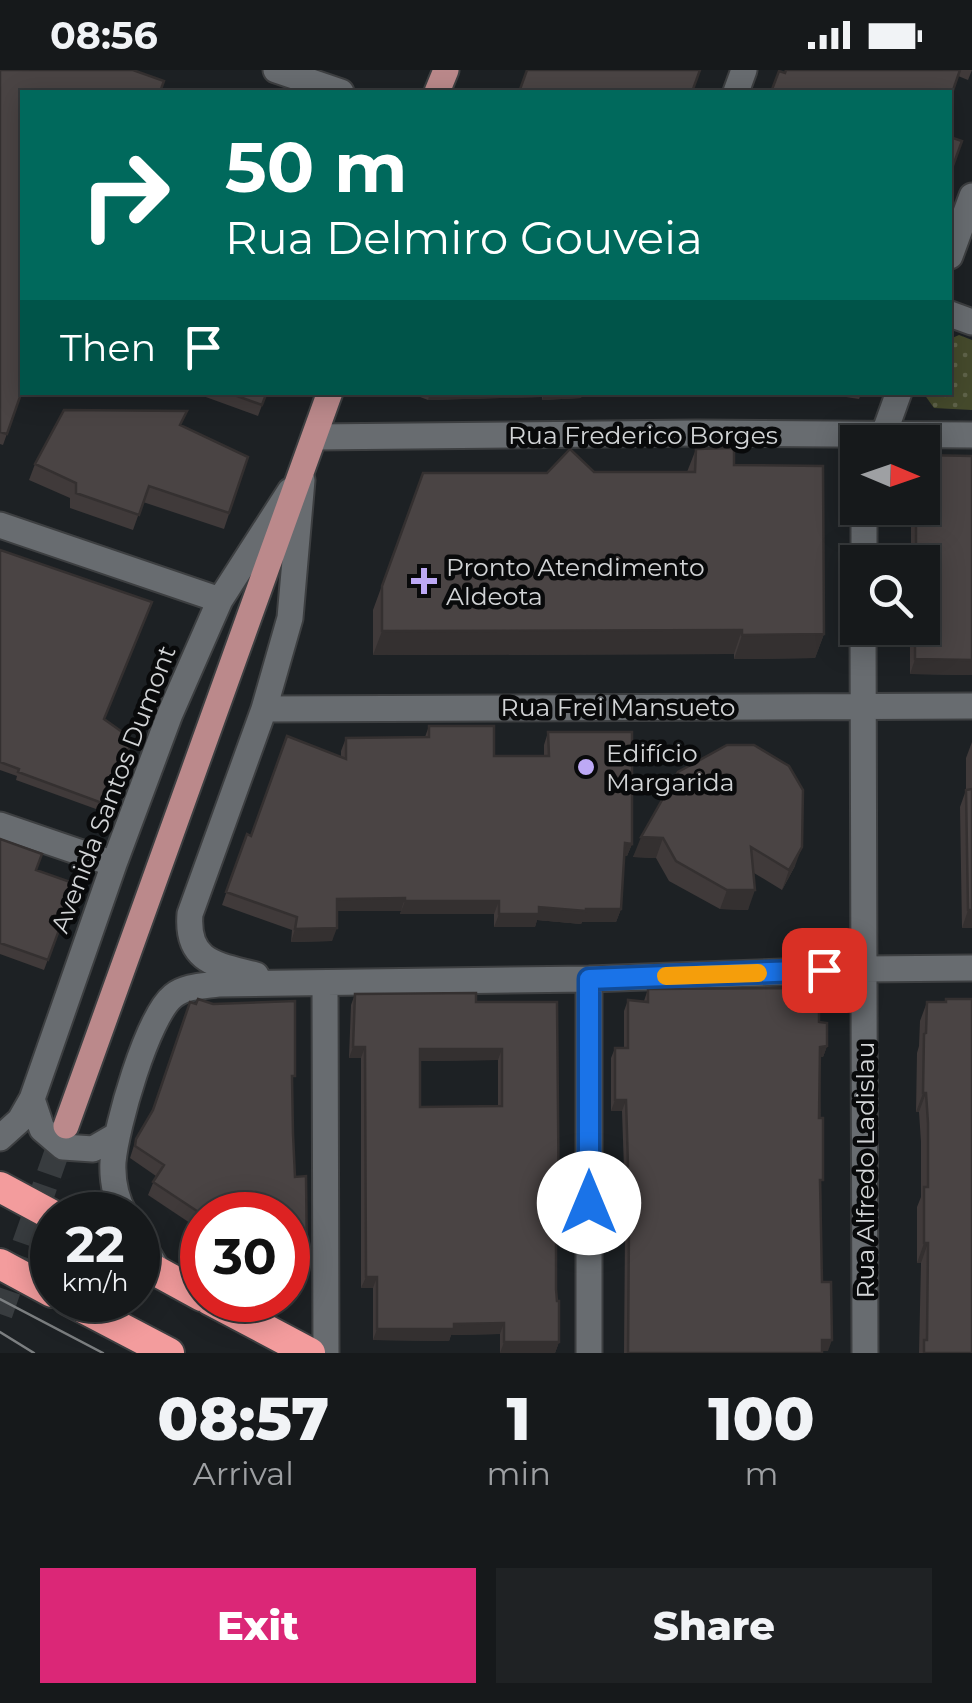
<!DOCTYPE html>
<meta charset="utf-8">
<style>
:root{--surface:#16191b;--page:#1f2224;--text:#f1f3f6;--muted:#9ea0a3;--line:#35383a;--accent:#db2777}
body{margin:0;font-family:Montserrat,sans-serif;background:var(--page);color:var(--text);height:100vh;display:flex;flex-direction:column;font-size:38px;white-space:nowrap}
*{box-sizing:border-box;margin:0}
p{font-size:32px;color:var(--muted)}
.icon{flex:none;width:55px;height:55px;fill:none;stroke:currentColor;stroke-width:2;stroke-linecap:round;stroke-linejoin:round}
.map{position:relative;height:1283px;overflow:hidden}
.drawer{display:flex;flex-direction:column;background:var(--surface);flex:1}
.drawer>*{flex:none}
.hud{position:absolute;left:20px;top:20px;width:932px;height:305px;border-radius:0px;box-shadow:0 5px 25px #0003,0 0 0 2px var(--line);background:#00695c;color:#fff;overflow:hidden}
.needle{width:65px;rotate:92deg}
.buttons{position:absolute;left:840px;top:355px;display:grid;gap:20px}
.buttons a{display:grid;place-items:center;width:100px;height:100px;border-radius:0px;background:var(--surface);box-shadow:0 5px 25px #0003,0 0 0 2px var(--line);font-size:50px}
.speed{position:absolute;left:30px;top:1122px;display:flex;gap:20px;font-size:50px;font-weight:700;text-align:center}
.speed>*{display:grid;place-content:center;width:130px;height:130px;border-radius:50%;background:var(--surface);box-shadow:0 5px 25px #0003,0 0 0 2px var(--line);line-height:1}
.speed small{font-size:25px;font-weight:400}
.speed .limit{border:15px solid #d22;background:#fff;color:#111}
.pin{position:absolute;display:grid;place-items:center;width:85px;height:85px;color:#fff;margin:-42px;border-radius:20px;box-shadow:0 5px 15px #0006}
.me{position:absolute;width:110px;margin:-55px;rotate:0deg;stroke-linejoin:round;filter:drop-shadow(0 0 8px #0008)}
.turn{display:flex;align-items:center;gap:35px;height:210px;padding:0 40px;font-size:45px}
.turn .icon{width:130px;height:130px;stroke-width:2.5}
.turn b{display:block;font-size:70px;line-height:85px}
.then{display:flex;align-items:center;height:95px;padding:0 40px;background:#0003;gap:20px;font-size:38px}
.eta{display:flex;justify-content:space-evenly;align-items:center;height:170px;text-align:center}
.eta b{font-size:60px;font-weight:800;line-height:70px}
.cta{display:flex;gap:20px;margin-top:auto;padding:20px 40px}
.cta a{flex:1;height:115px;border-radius:0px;background:var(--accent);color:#fff;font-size:40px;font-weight:800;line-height:115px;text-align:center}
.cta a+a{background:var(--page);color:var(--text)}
.status{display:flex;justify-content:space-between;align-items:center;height:70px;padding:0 50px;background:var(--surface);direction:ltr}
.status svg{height:28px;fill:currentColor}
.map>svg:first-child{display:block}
.park{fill:url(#park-dots)}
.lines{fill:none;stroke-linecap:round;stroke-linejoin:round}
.major-tunnel{stroke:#383c3f;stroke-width:25;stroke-dasharray:25 12;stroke-linecap:butt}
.minor-casing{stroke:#3d3f41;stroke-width:29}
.major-casing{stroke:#3d3f41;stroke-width:29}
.highway-casing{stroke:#3d3f41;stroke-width:34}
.minor{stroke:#686c70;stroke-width:25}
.major{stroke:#bb898b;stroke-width:25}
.highway{stroke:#f39c9d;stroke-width:30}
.tram{stroke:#7c7f81;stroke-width:2.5}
.wall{fill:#403a3a;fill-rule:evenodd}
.shaded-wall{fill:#343030}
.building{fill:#4a4444;stroke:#343030;stroke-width:2.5;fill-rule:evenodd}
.route-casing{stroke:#114b97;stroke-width:25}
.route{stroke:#1a73e8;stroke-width:18}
.slow{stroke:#f59e0b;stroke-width:18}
.poi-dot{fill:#bda9f5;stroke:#090a0b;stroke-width:4}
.labels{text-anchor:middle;stroke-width:9;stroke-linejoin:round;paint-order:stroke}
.street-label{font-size:25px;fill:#d2d4d6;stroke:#090a0b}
.poi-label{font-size:25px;fill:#d2d4d6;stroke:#090a0b;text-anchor:start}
</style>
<div class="status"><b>08:56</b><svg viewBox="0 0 49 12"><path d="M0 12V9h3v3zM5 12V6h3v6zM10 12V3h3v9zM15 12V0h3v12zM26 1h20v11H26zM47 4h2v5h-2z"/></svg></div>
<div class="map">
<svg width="972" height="1283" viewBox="0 0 972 1283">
<defs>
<pattern id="park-dots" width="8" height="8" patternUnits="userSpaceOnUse" patternTransform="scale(2.5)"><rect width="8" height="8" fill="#454a2c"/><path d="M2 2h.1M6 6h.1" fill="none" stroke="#5f634a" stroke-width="1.8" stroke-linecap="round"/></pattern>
</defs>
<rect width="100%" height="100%" fill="#1d2124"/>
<path class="park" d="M959 265 972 270V340L934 338 924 324 925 323 950 322V269Z"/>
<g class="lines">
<path class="major-tunnel" d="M0 1244 66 1056"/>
<defs>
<path id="minor" d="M276 0 341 22
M736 22 744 0
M950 186 972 126
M950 244 972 252
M315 367 697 363 972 365
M881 372 899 322
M0 455 220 530
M864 492V438
M863 558 865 1283
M264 639 972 636
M0 755 114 794
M256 905C218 895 186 893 190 844L264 639 290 548 302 410
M325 913 326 1283
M32 1029 42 1059 63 1077 93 1079 117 1065
M0 1068 20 1050 32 1029 114 794 170 644 220 530 290 421
M125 1145C116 1129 112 1111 113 1092 116 1057 147 947 173 926 185 916 203 916 218 914L589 909 864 899 972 898
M138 1167 159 1202
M589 1283V909"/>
<path id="major" d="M437 22 446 0
M66 1056 330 322"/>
<path id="highway" d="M0 1117 52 1145
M138 1191 202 1226
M0 1194 52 1222
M68 1230 169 1283
M210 1230 310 1283"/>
</defs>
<use href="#minor" class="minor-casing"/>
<use href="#major" class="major-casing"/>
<use href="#highway" class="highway-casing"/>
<use href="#minor" class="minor"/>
<use href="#major" class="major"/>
<use href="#highway" class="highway"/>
<path class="tram" d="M0 1229 103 1283
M0 1262 34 1283"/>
</g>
<path class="wall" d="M0 0 22 22V321L3 375 0 374Z
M786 0H972L968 10 958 6 785 3Z
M192 322H267L258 346Z
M407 322H862L859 329 833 325 759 326V323L582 325 581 328 542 330V327L428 330Z
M181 356 248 387 224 459 143 432 133 460 70 438V428L29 410 35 394Z
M696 379 734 395 824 564 815 588 734 589V584L373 585V540L423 403 687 402Z
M892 438H922L972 605 910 604V558H922V492H911V446H892Z
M0 480 104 649 132 669 107 743 16 710 17 706 0 700Z
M429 656 494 686H544V675L548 662 632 774 627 786H624L621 839 616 852H582L581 854 537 850 535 857H494V844H400L401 841H337L332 871 291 872 292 860 222 835 247 764 251 766 341 687V681L346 668 425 667Z
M972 672V858H962L960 737 966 720V688Z
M678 702 795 796 782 820 754 803 748 840 720 839 669 811 656 788 633 787Z
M0 769 36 800 76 814 44 900 0 884Z
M648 919 786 932 819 952 827 976 823 987H820L822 1212 828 1281H822V1283H624L625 1165H621V1107L624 1099 622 1041H611V988L615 978H624V941L628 930 644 931Z
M355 924 476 932H557L559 1152 556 1161V1219L559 1272 555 1283H500V1264L451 1265 449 1271 373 1270V1218H361V988H349L351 935ZM498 990V1036L420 1037V991Z
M927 932 972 1283H919L921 1193H917V1137L921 1127V1072L919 1042H916L917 983 919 976 920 951Z
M292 1015 295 1107 307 1191 303 1204H288V1145H202V1161L148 1125 156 1106 130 1088 136 1069Z"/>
<path class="shaded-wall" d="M430 322H543L542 327 428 330Z
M545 322H759L582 325 581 328 542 330Z
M760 322H834L833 325 759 326Z
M895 438H914L911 446H892Z
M742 560 734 584 373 585 382 561Z
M824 564 815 588 734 589 742 565Z
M915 589 972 590V605L910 604Z
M641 767 663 768 656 788 633 787Z
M625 773 632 774 627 786H620Z
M802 777 795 796 782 820 789 800Z
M727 820H755L748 840 720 839Z
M405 828 401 841H332L337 829Z
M405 831H499L494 844H400Z
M539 837 586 839H621L616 852H582L581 854 537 850 535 857H494L499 844Z
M968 840H972V858H962Z
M337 858 332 871 291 872 295 859Z
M827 976 823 987H816L820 977Z
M353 977H365L361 988H349Z
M420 979H502L498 990 416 991Z
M923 1023H926L919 1042H916Z
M615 1030H626L622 1041H611Z
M625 1154H629L625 1165H621Z
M924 1173H928L921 1193H917Z
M307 1191 303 1204H288V1192Z
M366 1207H377L373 1218H361Z
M504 1253 500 1264 451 1265 449 1271 373 1270 377 1259Z
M822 1270H832L828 1281H818Z
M504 1272H559L555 1283H500Z"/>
<path class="building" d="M0 0H133L164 11 160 22H22V321L7 364 0 362Z
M527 0H700L692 22H519Z
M786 0H960L950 29V22H771L779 1 785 3Z
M950 67 962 71 950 104Z
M226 322H267L262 335Z
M64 340 187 341 180 355 248 387 229 443 149 416 139 445 76 423V413L35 394Z
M734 378V395L823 396 824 564 742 565V560L382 561V516L423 403H547L570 379 594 402H695L696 379Z
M922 385 972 386V590L915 589V558H922V492H916V438H922Z
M0 480 152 532 104 649 132 669 110 736 18 702 19 699 0 692Z
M429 656H494V686H549L548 662H632V774L625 773 621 839H586V841L539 837V844H499V831H405V828L337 829V858L295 859 297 847 226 822 247 764 251 766 287 666 346 689V668L429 667Z
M727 675H754L789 696 803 720 802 777 789 800 751 777 755 820H727L676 791 663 768 641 767 678 702Z
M972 719V840H968L966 720Z
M0 769 42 784 36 800 76 814 48 890 0 873Z
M786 918V932H819V952L827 953V976L820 977 819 1048H823V1110H820L822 1212H831L832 1270H822V1283H628L629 1154H625V1096H628L626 1030H615V978H628V930L648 932V919Z
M476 923V932H557L559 1152H556V1219L557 1231H559V1272H504V1253L454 1254V1259H377V1207H366L365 977H353L355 924ZM420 979H502V1036L420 1037Z
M198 929 213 934 295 931V1006H292L293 1064 295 1107 306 1106 307 1191 288 1192V1145H203L153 1112 164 1095 135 1076 136 1069 153 1040 190 932 196 934Z
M946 929H972V1283H924V1270H927L928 1173H924V1117H928V1053L926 1023H923L924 964 926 963 927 932H946Z"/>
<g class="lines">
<defs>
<path id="route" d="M589 1133V909L824 900"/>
</defs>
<use href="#route" class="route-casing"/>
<use href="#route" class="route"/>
<path class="slow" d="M666 906 758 903"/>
</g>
<g class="poi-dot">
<path d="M419 496h10v10h10v10h-10v10h-10v-10h-10v-10h10z"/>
<circle cx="586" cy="697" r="10"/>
</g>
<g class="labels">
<g class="street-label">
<text x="643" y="374">Rua Frederico Borges</text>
<text x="618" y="646">Rua Frei Mansueto</text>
<text transform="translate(113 719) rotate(-69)" y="9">Avenida Santos Dumont</text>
<text transform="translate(865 1100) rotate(-90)" y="9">Rua Alfredo Ladislau</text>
</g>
<g class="poi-label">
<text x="446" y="506">Pronto Atendimento<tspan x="446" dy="29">Aldeota</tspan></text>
<text x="606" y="692">Edifício<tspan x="606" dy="29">Margarida</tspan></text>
</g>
</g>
</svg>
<div class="buttons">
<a><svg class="needle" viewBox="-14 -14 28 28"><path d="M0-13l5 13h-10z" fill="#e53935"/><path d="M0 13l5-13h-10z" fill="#9ea0a3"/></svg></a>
<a><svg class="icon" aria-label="search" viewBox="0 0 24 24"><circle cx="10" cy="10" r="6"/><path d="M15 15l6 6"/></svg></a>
</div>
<div class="speed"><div>22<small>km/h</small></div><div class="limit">30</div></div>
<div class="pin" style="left:824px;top:900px;background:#d93025"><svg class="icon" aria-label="arrive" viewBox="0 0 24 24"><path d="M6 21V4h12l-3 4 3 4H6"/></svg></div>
<svg class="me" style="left:589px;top:1133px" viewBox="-20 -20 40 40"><circle r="19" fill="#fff"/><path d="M0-13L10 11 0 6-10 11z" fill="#1a73e8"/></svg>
<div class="hud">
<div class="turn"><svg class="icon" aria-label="right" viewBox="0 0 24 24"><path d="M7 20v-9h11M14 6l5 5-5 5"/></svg><div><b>50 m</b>Rua Delmiro Gouveia</div></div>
<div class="then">Then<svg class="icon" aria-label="arrive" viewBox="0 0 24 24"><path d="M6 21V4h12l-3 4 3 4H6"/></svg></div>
</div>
</div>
<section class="drawer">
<div class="eta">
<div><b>08:57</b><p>Arrival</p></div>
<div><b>1</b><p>min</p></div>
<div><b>100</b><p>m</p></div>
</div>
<div class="cta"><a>Exit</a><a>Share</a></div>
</section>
